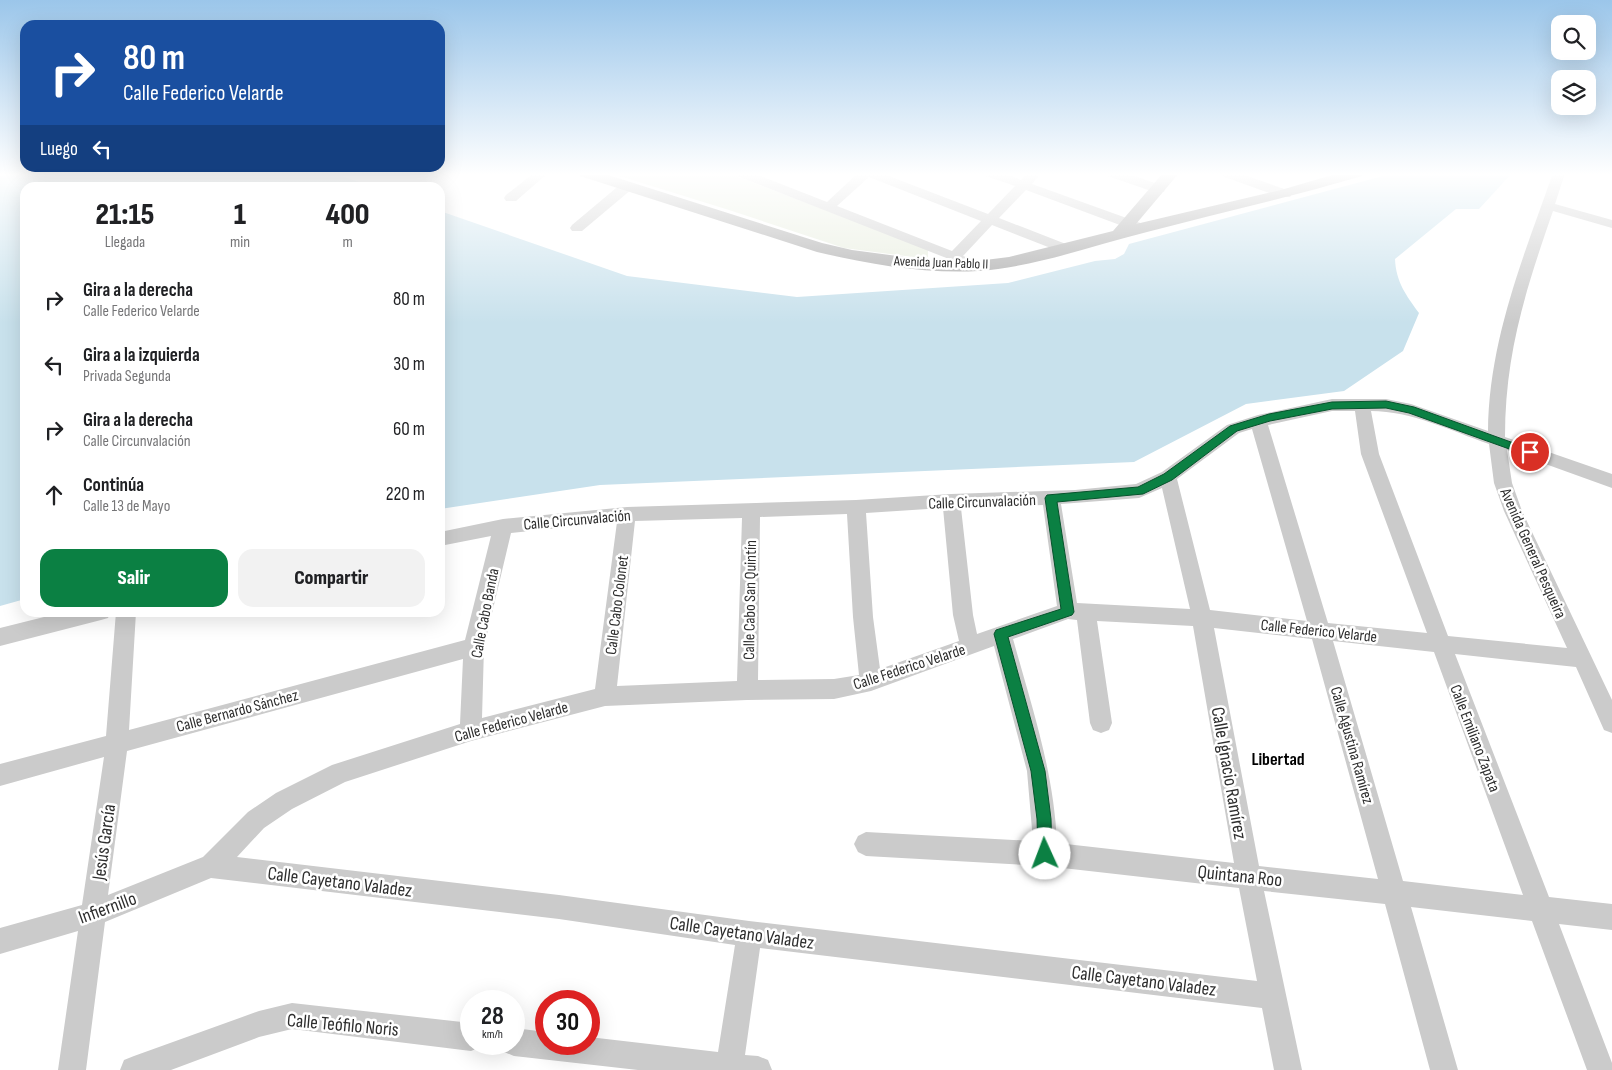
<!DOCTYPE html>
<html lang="es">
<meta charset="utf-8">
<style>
:root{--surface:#fff;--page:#f2f2f2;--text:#202124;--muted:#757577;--accent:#0b8043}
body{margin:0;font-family:"Sofia Sans Condensed",sans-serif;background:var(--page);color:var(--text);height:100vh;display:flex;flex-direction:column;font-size:19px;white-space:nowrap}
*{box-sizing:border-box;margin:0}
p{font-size:16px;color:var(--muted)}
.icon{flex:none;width:28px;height:28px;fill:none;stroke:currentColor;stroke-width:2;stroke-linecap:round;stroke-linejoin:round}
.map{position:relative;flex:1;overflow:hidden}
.drawer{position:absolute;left:20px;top:182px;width:425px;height:435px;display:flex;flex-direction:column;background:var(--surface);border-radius:15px;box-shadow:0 5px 20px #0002}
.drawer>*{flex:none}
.top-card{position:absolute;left:20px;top:20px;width:425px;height:152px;border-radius:15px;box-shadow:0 5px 20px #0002;background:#1a4fa0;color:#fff;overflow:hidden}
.buttons{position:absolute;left:1551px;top:15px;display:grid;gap:10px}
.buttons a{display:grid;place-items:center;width:45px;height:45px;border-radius:10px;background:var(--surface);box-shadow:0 5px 20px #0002;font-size:25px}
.speed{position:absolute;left:460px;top:990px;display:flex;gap:10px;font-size:25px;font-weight:700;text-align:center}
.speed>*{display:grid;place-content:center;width:65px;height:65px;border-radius:50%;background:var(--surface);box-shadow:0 5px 20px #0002;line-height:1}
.speed small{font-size:12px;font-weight:400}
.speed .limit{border:8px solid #d22;background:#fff;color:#111}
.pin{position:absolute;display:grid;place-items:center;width:42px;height:42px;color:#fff;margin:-21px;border:2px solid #fff;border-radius:50%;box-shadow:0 1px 5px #0007}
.me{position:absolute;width:55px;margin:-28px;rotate:358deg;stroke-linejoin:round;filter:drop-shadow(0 0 4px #0008)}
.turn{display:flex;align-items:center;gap:18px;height:105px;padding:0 20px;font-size:22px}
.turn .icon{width:65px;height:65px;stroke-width:2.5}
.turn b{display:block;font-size:35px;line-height:42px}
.then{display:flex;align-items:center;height:48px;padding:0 20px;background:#0003;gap:10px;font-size:19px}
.eta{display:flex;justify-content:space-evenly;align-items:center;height:85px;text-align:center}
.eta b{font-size:30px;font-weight:800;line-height:35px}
.button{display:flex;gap:10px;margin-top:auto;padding:10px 20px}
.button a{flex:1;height:58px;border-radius:15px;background:var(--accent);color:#fff;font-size:20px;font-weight:800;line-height:58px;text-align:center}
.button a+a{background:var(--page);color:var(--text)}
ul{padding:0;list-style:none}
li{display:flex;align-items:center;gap:15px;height:65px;padding:0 20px}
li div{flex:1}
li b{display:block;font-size:19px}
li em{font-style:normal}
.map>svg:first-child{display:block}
.green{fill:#e6ecdc}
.water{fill:#c8e1ec}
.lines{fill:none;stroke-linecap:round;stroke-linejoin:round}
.minor{fill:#cbcbcb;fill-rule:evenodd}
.major{fill:#a6a6a6;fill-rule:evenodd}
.route{fill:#0b8043;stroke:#07532c}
.labels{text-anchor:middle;stroke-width:5;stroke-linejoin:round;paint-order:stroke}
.far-street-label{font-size:14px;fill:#2e2e2e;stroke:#fff}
.street-label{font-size:16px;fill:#2e2e2e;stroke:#fff}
.neighbourhood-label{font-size:18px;font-weight:bold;fill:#000;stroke:#fff}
.near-street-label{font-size:19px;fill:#2e2e2e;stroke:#fff}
</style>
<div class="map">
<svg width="1612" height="1070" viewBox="0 0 1612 1070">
<rect width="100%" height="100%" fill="#fff"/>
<path class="green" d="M610 173H728L928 249V259L844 248 729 210Z"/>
<path class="water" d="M0 173H333L374 187 25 188V599L0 606Z
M1394 173H1512L1479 209H1456L1395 259C1396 282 1406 295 1419 313L1403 351 1344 391 1246 404 1134 462 600 485 440 509V211L627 276 797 297 1008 283 1095 261 1115 259 1124 254 1129 244Z"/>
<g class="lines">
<path class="minor" d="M431 173H443V174L437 178 433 177Z
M534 173H548L516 201H506L504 198 506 195Z
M735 173H753L827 202 858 173H881L988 214 1015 186 986 176 984 173H1003L1021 180 1028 173H1041L1032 184 1146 225 1148 228 1146 231H1136L1026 190 999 218 1071 246 1073 249 1066 253 1061 252 992 225 963 256 982 263 984 266 982 269 977 270 737 176ZM869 177 981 221 952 251 837 206Z
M1106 173H1125L1164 186 1165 189 1164 192H1154L1108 176Z
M1220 173H1239L1290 191 1292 194 1290 197H1280L1222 176Z
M1553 173H1565L1555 204 1612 220V228L1553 211C1526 289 1505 353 1505 437L1612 474V488L1507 450 1512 483 1522 511 1612 700V733L1604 730 1576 667 1455 654 1549 897 1612 904V930L1559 924 1612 1063V1070H1587L1532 921 1411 907 1458 1070H1430L1385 904 1264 891 1302 1070H1274L1262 1008 760 948 745 1055 758 1056 768 1060 772 1070H638L514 1056 504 1052 501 1044H514V1028L546 1032V1044H589V1037L718 1052 735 945 559 919 211 878 105 922 86 1070H58L78 931 0 954V928L82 905 104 757 0 786V764L106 736 116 612H136L129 730 465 640 491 536 440 546V532L503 519 627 507 856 500 951 494 1075 490 1136 484 1162 472 1227 425 1258 415 1332 399H1386L1411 404 1488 431C1489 340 1523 258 1553 173ZM1332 411H1355L1361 454 1427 633 1328 623 1268 425ZM1371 411C1412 411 1451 431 1489 444L1494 483 1504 511 1567 648 1448 636 1379 454ZM1252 429 1307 621 1210 610 1177 479 1239 433ZM1162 488 1190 609 1077 603 1061 504 1139 498ZM1043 505 1057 606 977 634 973 615 961 508ZM943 508 953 615 959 641 880 669 873 617 866 513ZM847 514 853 617 859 675 834 679 758 680 760 517ZM742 518 737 681 617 686 635 521ZM617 522 595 689 482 718 484 647 511 533ZM1068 619 1077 620 1090 723 1093 730 1101 733 1109 730 1112 723 1097 621 1193 626 1234 863 1057 843C1054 772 1032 707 1013 639ZM1214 628 1312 639 1378 879 1259 866ZM1333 641 1434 652 1523 895 1403 881ZM994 646 1027 771 1033 841 866 832 858 836 854 844 858 852 866 856 1045 866 1239 888 1257 981 749 921 559 895 237 857 264 828 292 809 345 782 471 741 605 706 747 700 834 699 871 691ZM463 659 460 724 332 765 276 793 248 812 203 857 108 895 127 751Z
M627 182 632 183 633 186 632 189 582 231H572L570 228 572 225 622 183Z
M64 612H111L108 618 101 620 0 646V628Z
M292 1003 471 1023V1044H482L481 1047 471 1051 292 1029 259 1037 171 1070H120L124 1060 134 1056 259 1011Z"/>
<path class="major" d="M578 173H602L822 243 852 250 920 259 977 261 1009 257 1113 231 1163 173H1179L1136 224 1281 190 1339 173H1364L1362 176C1291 197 1219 213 1147 232 1091 246 1035 267 978 271 925 274 868 264 817 252L580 176Z"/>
</g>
<linearGradient id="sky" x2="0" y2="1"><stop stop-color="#9bc6ea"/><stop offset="0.54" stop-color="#fff"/><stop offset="1" stop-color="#fff" stop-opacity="0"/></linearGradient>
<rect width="1612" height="323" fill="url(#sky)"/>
<path class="route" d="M1386 401 1414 407 1533 450 1535 452 1533 455H1526L1409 413 1386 408 1332 409 1270 421 1237 431 1172 480 1143 494 1057 502 1074 612 1072 615 1008 637 1045 771 1051 819 1052 854 1050 859 1045 861 1040 859 1038 854 1037 819 1031 771 994 634 996 630 1061 609 1045 498 1047 495 1138 487 1164 474 1230 426 1269 414 1332 402Z"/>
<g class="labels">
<g class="far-street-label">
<text transform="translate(941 262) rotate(2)" y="5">Avenida Juan Pablo II</text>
</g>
<g class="street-label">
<text transform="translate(982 501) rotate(-2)" y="6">Calle Circunvalación</text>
<text transform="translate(577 519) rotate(-5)" y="6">Calle Circunvalación</text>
<text transform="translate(1534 553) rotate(66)" y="6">Avenida General Pesqueira</text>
<text transform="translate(749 600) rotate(-89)" y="6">Calle Cabo San Quintín</text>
<text transform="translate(616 605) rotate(-83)" y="6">Calle Cabo Colonet</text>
<text transform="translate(484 613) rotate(-79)" y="6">Calle Cabo Banda</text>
<text transform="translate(1319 630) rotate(6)" y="6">Calle Federico Velarde</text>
<text transform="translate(909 666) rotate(-18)" y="6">Calle Federico Velarde</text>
<text transform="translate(237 710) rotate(-15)" y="6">Calle Bernardo Sánchez</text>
<text transform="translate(511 721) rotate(-15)" y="6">Calle Federico Velarde</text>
<text transform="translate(1476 738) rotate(69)" y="6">Calle Emiliano Zapata</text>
<text transform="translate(1353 745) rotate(74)" y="6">Calle Agustina Ramírez</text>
</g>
<g class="neighbourhood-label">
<text x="1278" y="765">Libertad</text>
</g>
<g class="near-street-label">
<text transform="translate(1230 773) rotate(80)" y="7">Calle Ignacio Ramírez</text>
<text transform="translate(103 842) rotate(-82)" y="7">Jesús García</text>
<text transform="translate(1240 875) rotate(6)" y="7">Quintana Roo</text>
<text transform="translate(340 881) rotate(7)" y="7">Calle Cayetano Valadez</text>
<text transform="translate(107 907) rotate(-20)" y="7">Infiernillo</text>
<text transform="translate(742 932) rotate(8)" y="7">Calle Cayetano Valadez</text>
<text transform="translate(1144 980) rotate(7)" y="7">Calle Cayetano Valadez</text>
<text transform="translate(343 1024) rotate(5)" y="7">Calle Teófilo Noris</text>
</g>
</g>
</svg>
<div class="buttons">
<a><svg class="icon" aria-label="search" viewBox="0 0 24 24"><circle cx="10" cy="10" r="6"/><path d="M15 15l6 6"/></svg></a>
<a><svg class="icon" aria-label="layers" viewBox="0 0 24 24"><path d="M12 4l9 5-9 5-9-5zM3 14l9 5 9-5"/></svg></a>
</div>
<div class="speed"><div>28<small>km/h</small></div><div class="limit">30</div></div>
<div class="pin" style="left:1530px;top:452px;background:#d93025"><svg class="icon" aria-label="arrive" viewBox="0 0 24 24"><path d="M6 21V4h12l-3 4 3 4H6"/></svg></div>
<svg class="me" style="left:1045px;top:854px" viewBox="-20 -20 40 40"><circle r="19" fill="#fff"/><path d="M0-13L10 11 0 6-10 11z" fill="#0b8043"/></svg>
<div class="top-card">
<div class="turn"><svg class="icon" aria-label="right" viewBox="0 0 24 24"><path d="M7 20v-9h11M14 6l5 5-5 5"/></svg><div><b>80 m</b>Calle Federico Velarde</div></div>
<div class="then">Luego<svg class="icon" aria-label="left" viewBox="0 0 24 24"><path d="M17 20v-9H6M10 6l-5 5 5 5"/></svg></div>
</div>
<section class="drawer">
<div class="eta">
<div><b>21:15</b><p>Llegada</p></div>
<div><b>1</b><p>min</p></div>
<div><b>400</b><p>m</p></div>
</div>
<ul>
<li><svg class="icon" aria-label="right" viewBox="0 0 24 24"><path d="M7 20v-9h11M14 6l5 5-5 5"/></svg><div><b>Gira a la derecha</b><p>Calle Federico Velarde</p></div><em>80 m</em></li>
<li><svg class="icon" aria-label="left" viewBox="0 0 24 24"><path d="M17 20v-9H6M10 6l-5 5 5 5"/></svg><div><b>Gira a la izquierda</b><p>Privada Segunda</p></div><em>30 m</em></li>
<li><svg class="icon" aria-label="right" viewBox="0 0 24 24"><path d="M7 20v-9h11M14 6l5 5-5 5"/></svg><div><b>Gira a la derecha</b><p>Calle Circunvalación</p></div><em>60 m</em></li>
<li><svg class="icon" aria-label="ahead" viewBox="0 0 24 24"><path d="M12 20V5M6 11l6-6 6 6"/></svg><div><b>Continúa</b><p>Calle 13 de Mayo</p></div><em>220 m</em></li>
</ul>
<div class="button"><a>Salir</a><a>Compartir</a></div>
</section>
</div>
